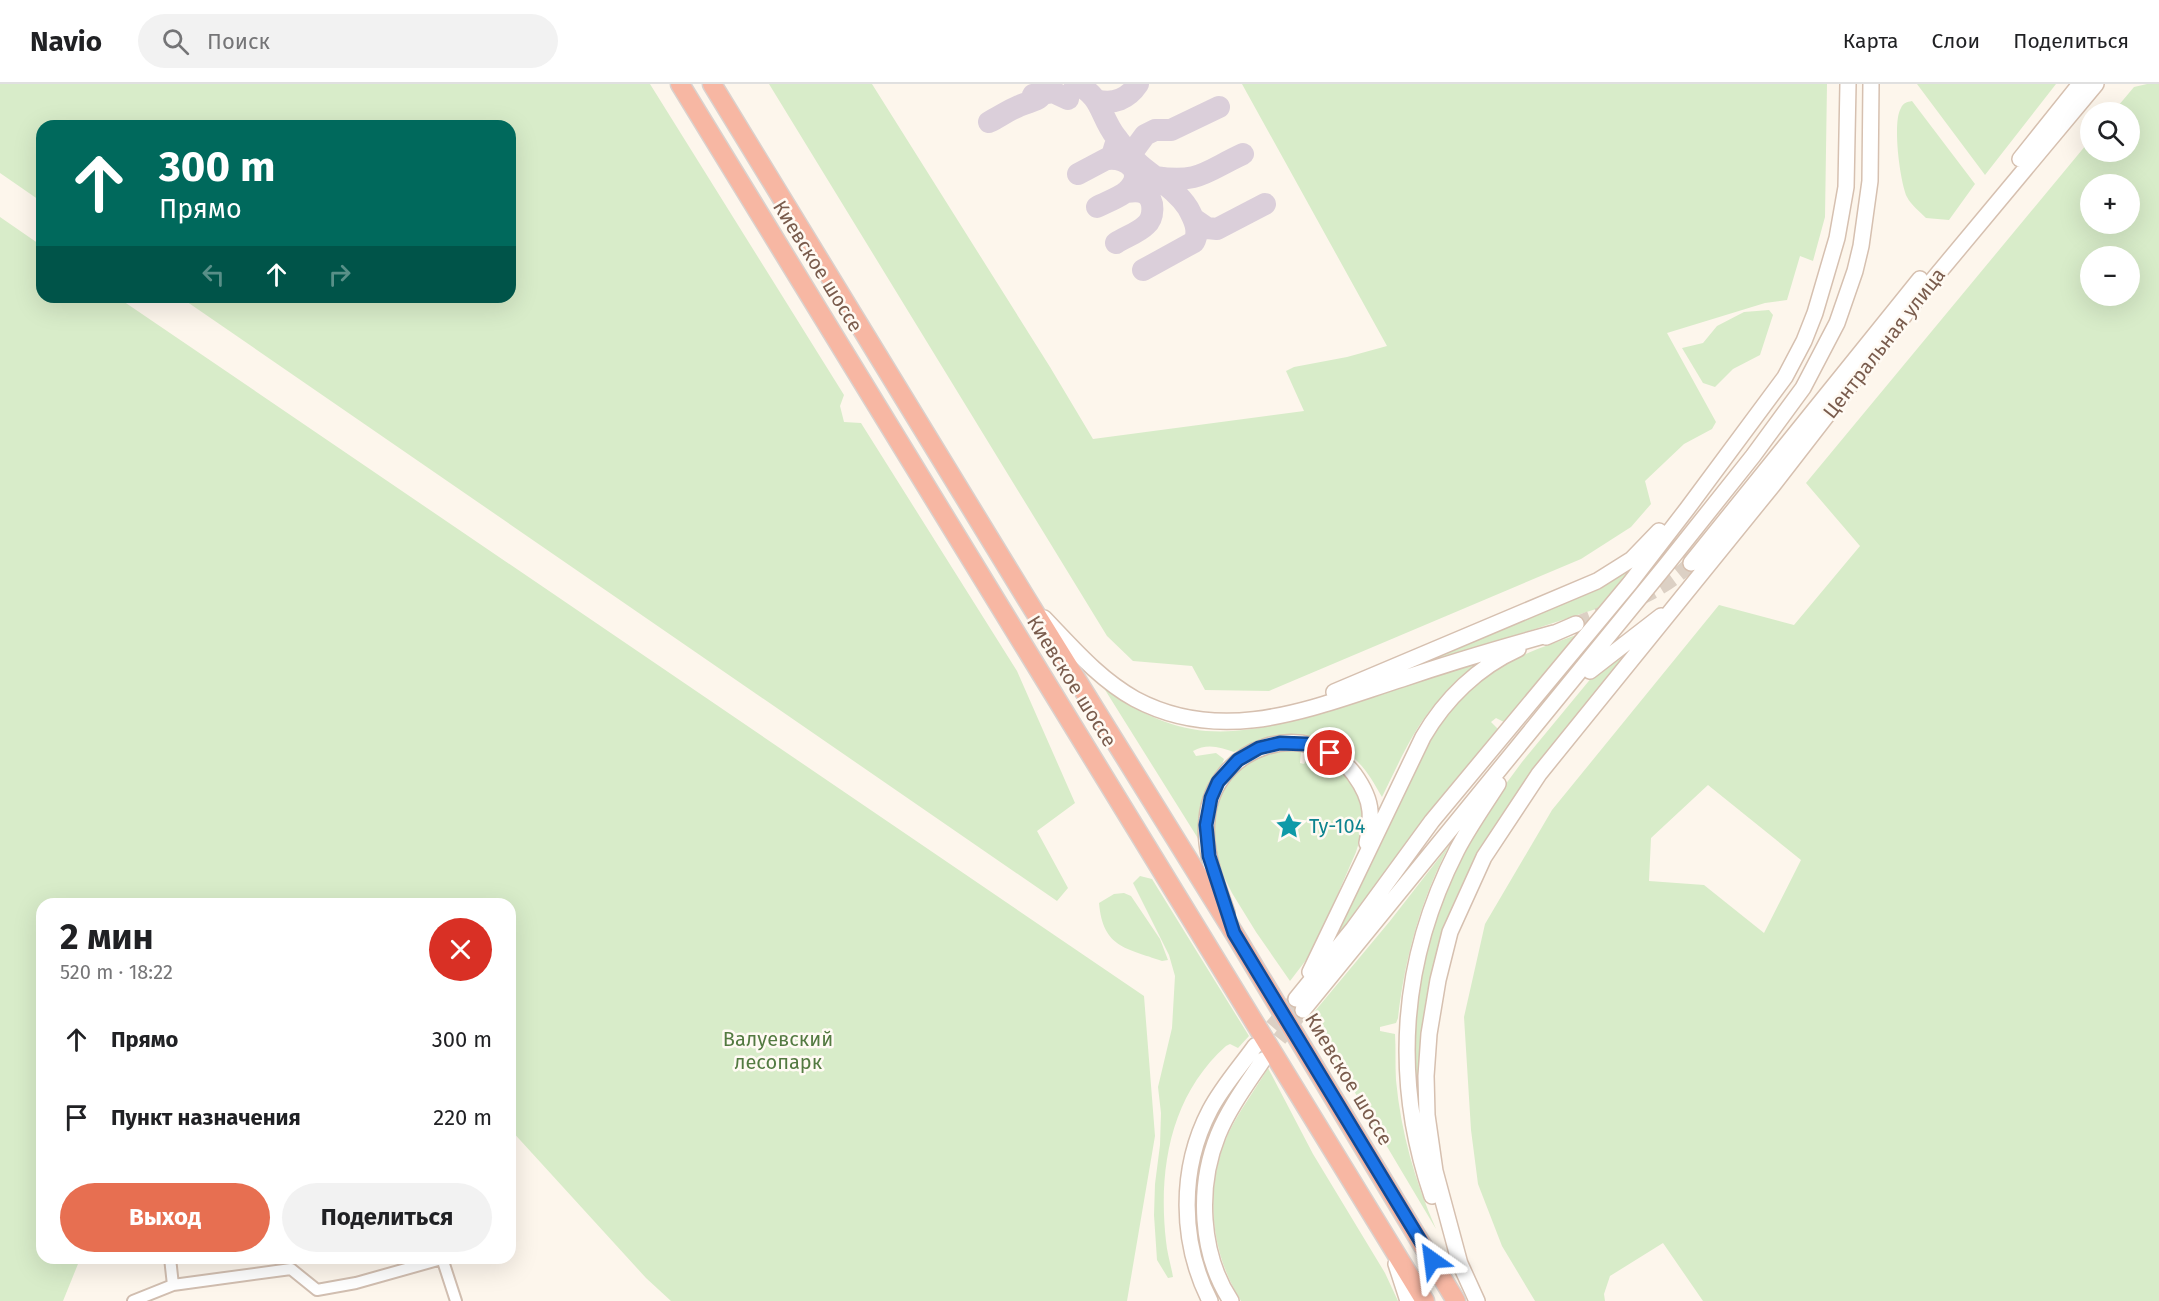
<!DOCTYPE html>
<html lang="ru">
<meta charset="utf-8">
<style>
:root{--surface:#fff;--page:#f2f2f2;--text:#202124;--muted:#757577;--line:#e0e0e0;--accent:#e76f51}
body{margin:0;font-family:"Fira Sans",sans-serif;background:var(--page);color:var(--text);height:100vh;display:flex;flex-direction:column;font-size:22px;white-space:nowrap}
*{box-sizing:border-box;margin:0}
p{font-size:20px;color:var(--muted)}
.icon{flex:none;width:33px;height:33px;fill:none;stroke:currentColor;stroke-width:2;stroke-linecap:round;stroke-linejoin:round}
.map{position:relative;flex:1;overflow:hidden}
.details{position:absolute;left:36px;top:814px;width:480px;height:366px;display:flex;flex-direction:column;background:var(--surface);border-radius:18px;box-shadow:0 6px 24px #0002}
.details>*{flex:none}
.banner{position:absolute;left:36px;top:36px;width:480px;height:183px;border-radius:18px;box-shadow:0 6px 24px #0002;background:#00695c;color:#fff;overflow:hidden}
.tools{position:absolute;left:2080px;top:18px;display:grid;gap:12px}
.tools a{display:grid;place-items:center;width:60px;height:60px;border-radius:50%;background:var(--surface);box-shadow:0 6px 24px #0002;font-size:30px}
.pin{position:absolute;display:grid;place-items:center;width:51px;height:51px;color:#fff;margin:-26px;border:3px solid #fff;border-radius:50%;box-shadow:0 2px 6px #0007}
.me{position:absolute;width:66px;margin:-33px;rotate:329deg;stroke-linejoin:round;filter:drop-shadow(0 0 4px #0008)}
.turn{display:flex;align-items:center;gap:21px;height:126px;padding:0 24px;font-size:27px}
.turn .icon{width:78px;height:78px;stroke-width:2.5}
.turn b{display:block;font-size:42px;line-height:51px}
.lanes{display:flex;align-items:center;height:57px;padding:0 24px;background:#0003;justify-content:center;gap:30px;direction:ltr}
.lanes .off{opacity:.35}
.round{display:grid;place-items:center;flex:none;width:63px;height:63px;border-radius:32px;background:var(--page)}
.overview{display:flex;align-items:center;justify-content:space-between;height:102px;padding:0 24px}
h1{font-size:36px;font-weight:700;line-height:45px}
.button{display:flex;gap:12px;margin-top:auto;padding:12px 24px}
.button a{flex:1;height:69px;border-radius:36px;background:var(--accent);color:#fff;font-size:24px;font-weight:700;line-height:69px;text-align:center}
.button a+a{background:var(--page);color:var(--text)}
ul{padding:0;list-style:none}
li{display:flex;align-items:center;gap:18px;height:78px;padding:0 24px}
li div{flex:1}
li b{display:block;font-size:22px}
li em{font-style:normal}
header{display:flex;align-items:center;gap:36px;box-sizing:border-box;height:84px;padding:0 30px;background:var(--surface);border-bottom:2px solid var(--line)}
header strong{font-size:28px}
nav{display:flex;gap:33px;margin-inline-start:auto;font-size:21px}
.search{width:420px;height:54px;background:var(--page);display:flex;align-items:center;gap:15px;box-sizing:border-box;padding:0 21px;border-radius:33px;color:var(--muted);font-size:22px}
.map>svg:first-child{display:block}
.green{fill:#d8ecc9;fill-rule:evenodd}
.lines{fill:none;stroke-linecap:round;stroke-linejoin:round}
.taxiway{stroke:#dbcfda;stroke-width:22}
.secondary-tunnel{stroke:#dcd0c4;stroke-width:15;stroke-dasharray:15 8;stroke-linecap:butt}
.street-casing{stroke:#d1beb0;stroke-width:14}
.secondary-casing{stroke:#d6c0b0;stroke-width:18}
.highway-casing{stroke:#dad1cd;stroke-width:21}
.street{stroke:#fff;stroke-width:10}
.secondary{stroke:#fff;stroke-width:15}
.highway{stroke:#f7b7a3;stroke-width:18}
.route-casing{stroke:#114b97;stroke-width:15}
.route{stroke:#1a73e8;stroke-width:10}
.labels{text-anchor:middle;stroke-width:5;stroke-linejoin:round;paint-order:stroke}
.street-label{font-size:20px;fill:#7a5c4d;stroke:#fffaf3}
.culture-label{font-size:20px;fill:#0d838f;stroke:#fffaf3;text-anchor:start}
.park-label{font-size:20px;fill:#537a41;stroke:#fffaf3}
</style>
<header>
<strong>Navio</strong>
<div class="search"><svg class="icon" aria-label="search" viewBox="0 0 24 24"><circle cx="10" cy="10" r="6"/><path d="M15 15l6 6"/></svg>Поиск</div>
<nav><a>Карта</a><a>Слои</a><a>Поделиться</a></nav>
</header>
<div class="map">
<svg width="2159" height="1217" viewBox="0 0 2159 1217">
<rect width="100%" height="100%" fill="#fdf6ec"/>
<path class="green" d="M0 0H650L844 311 840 322 844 338 861 339 1017 587 1075 719 1037 747 1068 804 1057 817 180 213H510V42H42V118L0 89Z
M769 0H872L1050 283 1093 355 1304 327 1286 287 1294 283 1347 273 1387 262 1242 0H1827L1825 133 1813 177 1800 172 1787 216 1765 219 1667 249 1716 338 1712 345 1684 360 1645 397 1651 420 1631 443 1581 475 1269 607 1205 606 1192 582 1133 577 1107 552Z
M1917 0H2056L1985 91Z
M2147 0H2159V1217H1703L1663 1159 1610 1192 1604 1210 1605 1217H1535L1502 1162 1478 1100 1471 1046 1464 933 1485 840 1552 726 1719 521 1794 541 1860 462 1806 399 2091 55V68H2130V28H2113L2134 3ZM2091 100H2130V140H2091ZM2091 172H2130V212H2091ZM1708 701 1801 776 1764 849 1704 801 1649 797 1651 754Z
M1912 17 1975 100 1949 136 1926 134C1920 128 1911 121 1907 113 1900 98 1892 38 1901 24 1903 19 1907 18 1912 17Z
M0 133 42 162V213H117L1144 912 1155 1052 1127 1217H671L646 1194 510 1045V820H42V1174L80 1175 63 1217H0Z
M1769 226 1773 231 1760 271 1733 285 1715 303 1703 299 1682 264 1703 259 1717 242 1744 228Z
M1627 488 1628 489 1599 524 1387 593Z
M1650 545 1469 787C1447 828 1432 876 1425 922 1419 965 1422 1010 1422 1054L1413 992 1417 901 1443 805 1480 735 1522 678 1602 581Z
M1579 550 1506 639 1496 634 1491 638 1500 647 1336 853C1357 806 1379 759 1402 712 1422 672 1440 628 1476 599 1507 574 1543 563 1579 550Z
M1475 578H1480L1481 580C1424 619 1411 654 1382 713 1371 694 1362 677 1342 666L1351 658 1336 648 1330 659C1318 657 1306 652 1293 651 1272 650 1252 659 1234 668 1220 663 1207 659 1193 667L1196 672 1216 669 1224 675C1222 682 1217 685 1214 691 1201 711 1197 733 1199 756L1102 601C1188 670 1253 650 1348 619 1391 605 1433 592 1475 578Z
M1297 665 1301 668 1300 679 1304 680 1309 672 1313 670C1359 687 1371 725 1356 768L1313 867 1290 897 1256 848 1232 809 1221 787 1213 757 1215 719 1237 685 1265 669Z
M1450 760C1421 815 1405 873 1398 934L1396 939 1380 943V947L1395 950C1396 965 1395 981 1396 996 1401 1049 1415 1097 1436 1145L1310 933 1390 837Z
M1140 792 1152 795 1249 952 1238 964 1230 960 1226 962C1170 1012 1158 1086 1166 1157 1167 1169 1171 1181 1173 1193L1168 1194 1157 1176 1154 1131 1155 1100 1160 1061 1161 1029 1158 1003 1172 944 1175 892 1169 871 1133 799Z
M1124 809 1131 812 1160 855 1168 876 1162 877C1126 864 1103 864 1099 819L1114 810Z
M1268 984 1313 1070 1385 1189 1398 1217H1241C1210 1168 1204 1104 1228 1050 1239 1027 1255 1006 1268 984Z"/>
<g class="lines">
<path class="taxiway" d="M1075 0C1103 12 1099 31 1116 53 1123 62 1131 73 1140 81 1156 95 1176 105 1188 124 1194 135 1200 147 1194 158L1143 186
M1033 11 1053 8 1068 15
M1096 16C1114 21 1128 15 1138 0
M989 38C999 33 1009 26 1019 22 1035 15 1040 19 1048 0
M1133 84 1134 66 1145 51 1155 46H1171L1219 23
M1078 90 1112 72 1115 62
M1156 93C1199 100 1206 87 1243 70
M1097 123C1106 118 1119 114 1127 107 1146 89 1128 73 1108 75
M1194 135 1207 144 1217 145 1265 120
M1116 159C1125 153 1138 149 1146 141 1154 134 1155 117 1146 110 1140 106 1133 107 1127 108"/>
<path class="secondary-tunnel" d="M1576 540C1616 524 1660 511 1691 479
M1257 960 1296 915
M1265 973 1303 926"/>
<defs>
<path id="street" d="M170 1174 173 1201
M442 1174 456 1217
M133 1217 173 1201 291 1185 317 1206 356 1199 445 1174"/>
<path id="secondary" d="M2020 75 2080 0
M1691 479 1920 195
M1044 534C1072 563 1099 595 1135 615 1225 663 1314 623 1402 595 1452 578 1503 563 1554 549
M1546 553 1576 540
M1590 587 1661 532
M1334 608 1597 497 1632 475 1659 447
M1227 829C1217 799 1203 768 1207 735 1213 662 1308 630 1354 690 1362 701 1369 713 1370 727 1371 738 1369 749 1367 759
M1310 888 1423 653C1445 615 1478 583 1518 565
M1296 915 1353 845 1432 737 1630 499 1687 425 1785 293 1804 257 1815 229 1837 154 1846 103 1848 0
M1303 926 1667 480 1753 372 1803 304 1837 239 1855 187 1861 162 1870 97 1871 0
M1432 1112C1392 995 1400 877 1457 766 1469 743 1484 722 1498 700
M1457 1173 1477 1217
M1396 1180 1408 1217
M1460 1180 1435 1087 1427 1031 1426 992 1429 950 1438 896 1450 848 1484 773 1539 690 1773 401 1921 210 2096 0
M1210 1217C1180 1158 1179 1085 1210 1026 1222 1003 1240 983 1255 962
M1231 1217C1200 1170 1197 1103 1218 1051 1229 1024 1247 1000 1263 976"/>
<path id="highway" d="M680 0 1425 1217
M712 0 1026 514 1234 849 1456 1217"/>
</defs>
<use href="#street" class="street-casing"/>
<use href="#secondary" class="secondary-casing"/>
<use href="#highway" class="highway-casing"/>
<use href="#street" class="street"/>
<use href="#secondary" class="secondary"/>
<use href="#highway" class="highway"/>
</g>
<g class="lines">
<defs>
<path id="route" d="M1330 669 1307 660 1280 659 1259 664 1238 676 1218 698 1211 714 1206 741 1209 772 1234 849 1432 1176"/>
</defs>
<use href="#route" class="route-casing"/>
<use href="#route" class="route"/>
</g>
<defs>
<symbol id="sight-bare" viewBox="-9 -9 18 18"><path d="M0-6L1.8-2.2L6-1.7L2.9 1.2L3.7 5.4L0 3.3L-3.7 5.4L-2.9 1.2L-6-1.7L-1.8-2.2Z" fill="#0f9aa8" stroke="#fffaf3" stroke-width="2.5" paint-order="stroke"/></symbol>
</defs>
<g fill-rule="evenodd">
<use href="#sight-bare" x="1270" y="723" width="38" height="38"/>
</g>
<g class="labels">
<g class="street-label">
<text transform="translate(818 182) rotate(58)" y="7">Киевское шоссе</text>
<text transform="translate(1884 259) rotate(-52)" y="7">Центральная улица</text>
<text transform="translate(1072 597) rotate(58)" y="7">Киевское шоссе</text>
<text transform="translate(1349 995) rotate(59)" y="7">Киевское шоссе</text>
</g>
<g class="culture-label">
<text x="1309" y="749">Ту-104</text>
</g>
<g class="park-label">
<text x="778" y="962">Валуевский<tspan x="778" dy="23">лесопарк</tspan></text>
</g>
</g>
</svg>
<div class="tools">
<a><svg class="icon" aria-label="search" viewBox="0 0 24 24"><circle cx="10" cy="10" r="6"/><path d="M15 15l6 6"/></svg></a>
<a>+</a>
<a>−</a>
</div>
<div class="pin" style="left:1330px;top:669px;background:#d93025"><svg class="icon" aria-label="arrive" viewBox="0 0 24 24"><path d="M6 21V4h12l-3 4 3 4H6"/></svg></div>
<svg class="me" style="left:1432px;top:1176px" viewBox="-20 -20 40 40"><path d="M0-17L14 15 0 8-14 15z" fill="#1a73e8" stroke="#fff" stroke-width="4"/></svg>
<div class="banner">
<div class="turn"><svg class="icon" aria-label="ahead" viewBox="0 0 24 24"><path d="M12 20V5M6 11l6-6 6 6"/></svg><div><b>300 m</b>Прямо</div></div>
<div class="lanes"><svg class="icon off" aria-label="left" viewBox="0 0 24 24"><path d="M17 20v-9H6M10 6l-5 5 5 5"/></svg><svg class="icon" aria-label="ahead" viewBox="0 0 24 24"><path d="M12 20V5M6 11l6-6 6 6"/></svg><svg class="icon off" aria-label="right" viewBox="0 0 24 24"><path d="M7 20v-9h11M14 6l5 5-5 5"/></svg></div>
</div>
<section class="details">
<div class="overview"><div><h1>2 мин</h1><p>520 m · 18:22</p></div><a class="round" style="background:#d93025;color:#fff"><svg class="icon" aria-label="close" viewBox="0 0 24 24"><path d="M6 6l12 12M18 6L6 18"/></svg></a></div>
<ul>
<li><svg class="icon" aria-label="ahead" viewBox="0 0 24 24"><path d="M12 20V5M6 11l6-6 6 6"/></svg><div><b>Прямо</b></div><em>300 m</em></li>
<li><svg class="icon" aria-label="arrive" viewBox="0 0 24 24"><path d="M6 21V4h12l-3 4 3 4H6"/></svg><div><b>Пункт назначения</b></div><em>220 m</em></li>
</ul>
<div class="button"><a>Выход</a><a>Поделиться</a></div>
</section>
</div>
